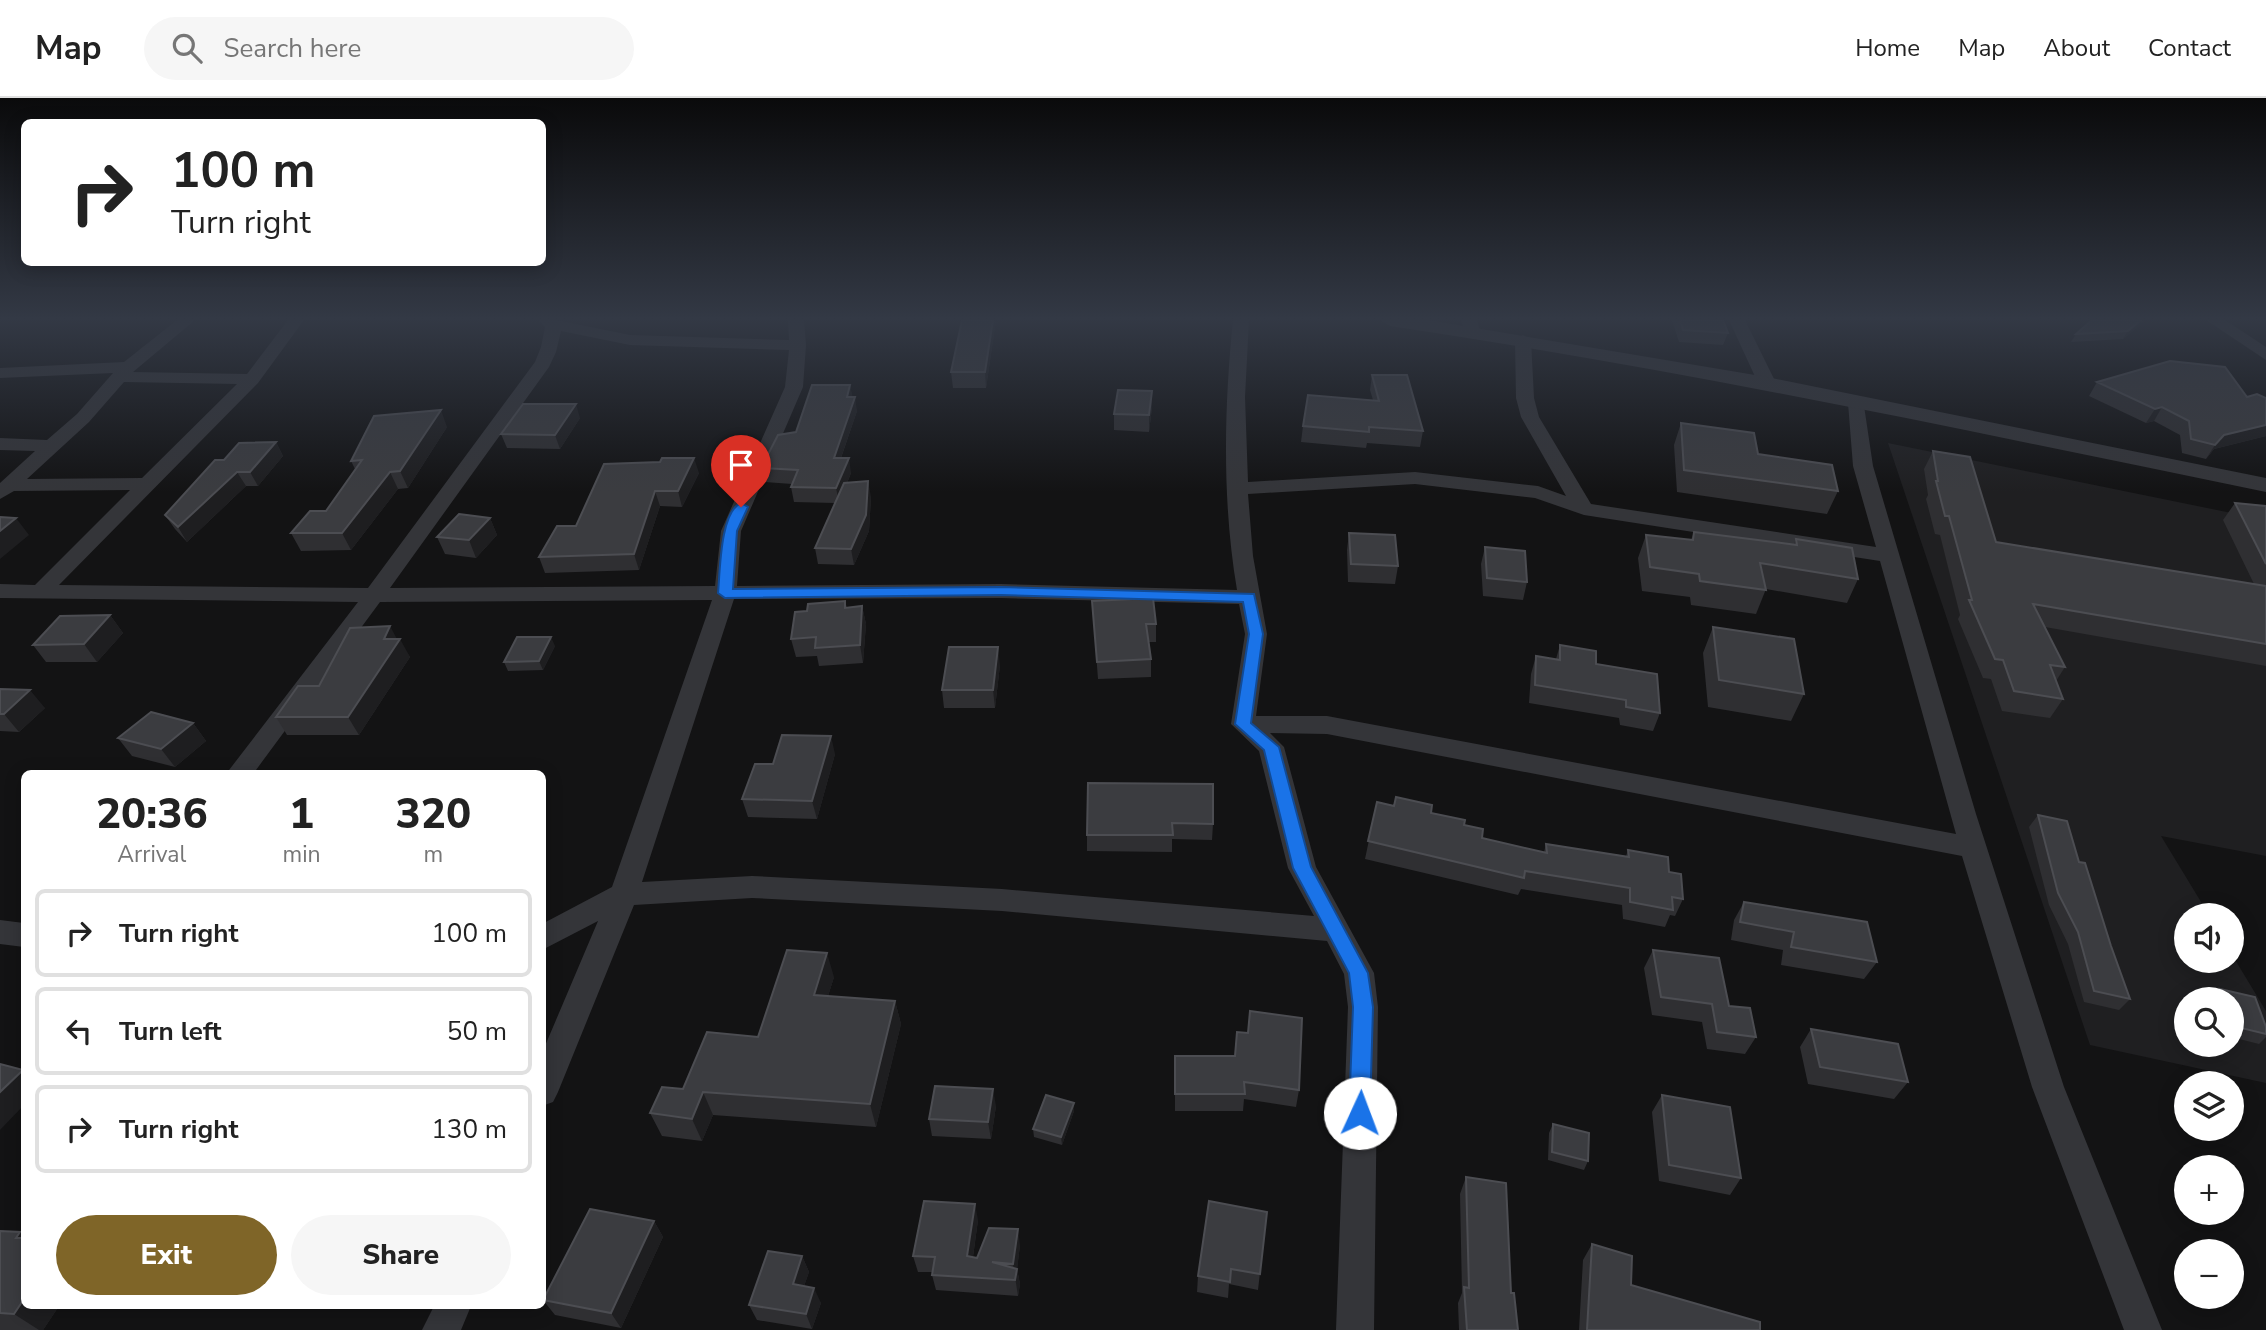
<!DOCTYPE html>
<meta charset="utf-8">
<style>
:root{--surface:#fff;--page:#f6f6f6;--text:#222;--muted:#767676;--line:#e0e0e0;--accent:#7f6528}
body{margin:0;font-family:"Nunito Sans",sans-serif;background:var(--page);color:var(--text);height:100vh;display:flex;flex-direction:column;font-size:26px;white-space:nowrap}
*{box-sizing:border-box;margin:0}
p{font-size:23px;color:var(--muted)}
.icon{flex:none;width:38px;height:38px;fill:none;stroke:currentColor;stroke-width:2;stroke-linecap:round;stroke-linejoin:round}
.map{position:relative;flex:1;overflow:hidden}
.details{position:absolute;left:21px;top:672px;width:525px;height:539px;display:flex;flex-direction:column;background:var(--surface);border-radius:10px;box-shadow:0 4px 18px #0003}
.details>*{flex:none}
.top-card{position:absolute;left:21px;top:21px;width:525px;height:147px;border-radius:10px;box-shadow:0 4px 18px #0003;background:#fff;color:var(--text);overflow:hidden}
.tools{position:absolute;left:2174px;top:805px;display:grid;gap:14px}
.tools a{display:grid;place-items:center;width:70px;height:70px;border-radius:50%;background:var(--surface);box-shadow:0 4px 18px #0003;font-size:35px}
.pin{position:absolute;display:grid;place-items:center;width:60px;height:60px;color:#fff;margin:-72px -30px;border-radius:50% 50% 50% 0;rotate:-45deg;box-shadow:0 0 7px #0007}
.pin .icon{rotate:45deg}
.me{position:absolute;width:77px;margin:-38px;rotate:2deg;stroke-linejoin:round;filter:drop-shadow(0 0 5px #0008)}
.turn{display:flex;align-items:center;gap:24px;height:147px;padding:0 35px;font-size:32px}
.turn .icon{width:91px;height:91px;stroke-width:2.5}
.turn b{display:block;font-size:49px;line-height:60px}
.eta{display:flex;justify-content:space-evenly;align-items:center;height:119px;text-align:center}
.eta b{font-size:42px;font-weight:800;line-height:49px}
.action{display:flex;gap:14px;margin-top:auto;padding:14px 35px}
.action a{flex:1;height:80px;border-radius:42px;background:var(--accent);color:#fff;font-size:28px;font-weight:800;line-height:80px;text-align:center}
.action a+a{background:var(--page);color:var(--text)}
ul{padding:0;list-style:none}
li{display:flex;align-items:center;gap:21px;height:88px;margin:0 14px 10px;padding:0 21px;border:4px solid var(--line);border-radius:10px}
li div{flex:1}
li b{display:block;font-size:26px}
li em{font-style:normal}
header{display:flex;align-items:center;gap:42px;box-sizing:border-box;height:98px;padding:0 35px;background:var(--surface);border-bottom:2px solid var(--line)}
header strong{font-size:33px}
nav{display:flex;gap:38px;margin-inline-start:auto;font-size:24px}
.search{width:490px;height:63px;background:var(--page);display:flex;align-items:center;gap:18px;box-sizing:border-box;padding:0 24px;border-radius:38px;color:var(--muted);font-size:26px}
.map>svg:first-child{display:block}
.built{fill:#1f1f21;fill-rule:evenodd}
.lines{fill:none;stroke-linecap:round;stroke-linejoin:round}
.minor{fill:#343539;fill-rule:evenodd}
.tertiary{fill:#343539;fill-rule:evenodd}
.wall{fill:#2f2f32}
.shaded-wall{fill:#1e1e20}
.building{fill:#3b3c40;stroke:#4c4d52;stroke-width:2}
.route{fill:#1a73e8;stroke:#114b97;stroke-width:2}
</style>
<header>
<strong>Map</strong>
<div class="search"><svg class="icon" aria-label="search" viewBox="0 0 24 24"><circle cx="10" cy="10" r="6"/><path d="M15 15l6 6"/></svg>Search here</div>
<nav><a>Home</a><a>Map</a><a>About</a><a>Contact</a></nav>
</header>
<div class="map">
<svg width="2266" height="1232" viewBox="0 0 2266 1232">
<rect width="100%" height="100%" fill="#131314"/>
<path class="built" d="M1888 345 2266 422V758L2161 738 2209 817H2186V863H2231V855L2266 913V985L2090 947ZM2186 901H2231V947H2186Z"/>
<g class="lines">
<path class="minor" d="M177 222H195L133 274 247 276 288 222H304L258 285 59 487 368 490 535 264 541 249 545 229 538 222H556L630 237 789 242 788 222H804L806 247 803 289 741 433 737 488 1001 486 1237 492C1222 404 1224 310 1233 222H1249L1245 299 1248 384 1415 374 1538 388 1566 398 1521 319 1516 300 1515 242 1523 237 1531 242 1534 300 1539 319 1591 406 1876 449 1853 368 1848 305 1857 300 1863 301 1873 368 1976 716 2064 989 2162 1232H2124L2032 989 1962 758 1327 636 1270 635 1284 649 1316 769 1374 875 1378 909 1374 1232H1336L1348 909 1344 876 1327 843 1002 813 752 800 634 807 558 994 553 1004 542 1008V955L598 823 542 852V826L612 789 712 502 380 504 253 676H226L358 504 0 500V486L35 487 130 392 14 393 0 401V385L35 353 0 352V340L47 342 77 316 113 275 0 280V270L124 264ZM561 233 630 247 789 252 785 289 721 433 715 488 390 490 549 269 556 254ZM124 284 237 286 142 380 27 381 89 324ZM1415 386 1535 400 1584 417 1880 463 1956 736 1327 618H1256L1267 536 1253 458 1248 396ZM1001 500 1239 506 1245 536 1231 626 1259 653 1288 770 1314 818 1002 791 752 778 642 784 734 501Z
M1461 222H1477L1481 236 1479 240H1467Z
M1729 222H1745L1776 285 1773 289H1761L1758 285Z
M2206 222H2225L2266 249V262Z
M0 822 24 825V849L0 846Z
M434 1208H471L461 1232H422Z"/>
<path class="tertiary" d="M1380 222H1428L1767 279 2266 380V394C1975 334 1684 272 1390 228Z"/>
</g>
<path class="wall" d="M996 222 986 290H953L951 274Z
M1672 222H1723L1728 235 1723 247 1679 244Z
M2146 222 2123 241 2071 244 2076 236Z
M1372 277 1423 333 1420 349 1367 345 1366 350 1301 344 1303 328 1373 302 1370 292Z
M2097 284 2266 300V338L2214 351 2206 361 2182 355 2180 337 2154 323 2146 325 2089 298Z
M850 287 852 299 857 313 841 360 851 375 847 385 871 399 869 433 854 467 818 466 815 450 835 405 794 404 791 389 792 386 765 384 761 370 796 334Z
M1152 309 1149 334 1114 332V316Z
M580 320 560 351 507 350 501 336Z
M1681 325 1758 356 1838 393 1827 416 1677 394 1674 347Z
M447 329 408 390 398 391 351 452 301 453 291 435 326 413 355 371 351 363Z
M276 344 283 358 258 388H246L187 444 175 431 165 417 224 362Z
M1933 353 1996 444 2254 486 2223 422 2235 405 2266 408V568L2045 529 2065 569 2056 583 2063 601 2050 620 2002 613 1991 581 1983 580 1958 521 1960 517 1940 437 1935 436 1926 401 1928 397 1924 371Z
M604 366 699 375 682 409 660 408 639 472 545 475 539 459 576 428Z
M490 420 497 437 476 460 445 456 437 439Z
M1694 434 1794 446 1796 441 1858 481 1847 505 1766 491 1756 516 1691 507 1690 499 1642 493 1638 460 1646 437 1691 442Z
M1349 435 1398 468 1395 486 1348 484 1347 452Z
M1485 449 1527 484 1523 502 1483 498 1481 466Z
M845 503 847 510 862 508 866 526 863 565 819 568 817 558 796 559 791 541 807 513Z
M1092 503 1156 526V544H1148L1151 561V579L1098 581Z
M110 517 123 535 97 564H46L33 547Z
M1713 529 1804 596 1791 623 1708 609 1703 555Z
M397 541 410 559 359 637H287L276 619 319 588Z
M1560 547 1596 566 1660 615 1653 633 1620 627 1619 620 1529 605 1531 576 1536 558 1556 561Z
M555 548 543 572 508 573 504 564Z
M1000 567 995 610H944L942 592Z
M0 591 45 610 19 634 0 633Z
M193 625 206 643 175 669 132 658 118 640Z
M835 656 817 721 748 719 742 701 773 666Z
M1088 685 1213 726 1212 742 1172 741V754L1087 753V737Z
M1377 704 1431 715 1464 727 1482 740 1544 754 1546 746 1626 758 1628 752 1669 774 1683 801 1675 818 1670 817 1665 829 1623 821 1622 807 1521 791 1518 797 1365 761Z
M2038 717 2079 764 2130 901 2119 912 2084 904 2068 846 2049 807 2029 729Z
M1744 804 1877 864 1864 881 1781 867 1783 852 1731 842 1734 822Z
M1653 852 1729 908 1756 939 1745 956 1707 951 1702 924 1652 917 1644 870Z
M834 879 828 898 895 903 901 926 876 1029 713 1017 702 1043 662 1038 650 1015 758 939Z
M2220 891 2266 929V939L2259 946 2231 939V901H2212L2211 900Z
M1811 931 1908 984 1894 1001 1808 986 1800 949Z
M1175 958 1299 992 1296 1009 1244 1001 1243 1013H1175Z
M1662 997 1741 1080 1730 1097 1659 1083 1652 1014Z
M1074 1005V1013L1062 1047 1034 1039 1033 1031Z
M996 1008 991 1041 932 1038 929 1021Z
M1553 1026 1588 1063 1584 1072 1548 1062 1549 1035Z
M1466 1079 1511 1195 1518 1232H1459L1458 1205 1462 1195 1460 1096Z
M1267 1114 1258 1192 1229 1186 1228 1200 1197 1194 1198 1178Z
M978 1122 973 1159 977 1160 1020 1147 1017 1171 1020 1186 1018 1198 936 1192 932 1177V1174H918L913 1158Z
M654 1123 663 1139 621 1230 555 1217 543 1202Z
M0 1133 59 1208 43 1232H0Z
M1592 1146 1631 1187 1760 1232H1579L1583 1162Z
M802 1158 809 1174 804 1188 821 1205 812 1231 757 1222 749 1207Z"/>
<path class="shaded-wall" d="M993 222H996L986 290 985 274Z
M2141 222H2146L2123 241 2128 233Z
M850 287 853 301 847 299Z
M1152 293V309L1149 334V317Z
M855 299 857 313 836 374 834 360Z
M576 306 580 320 560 351 555 337Z
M2162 309 2154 323 2146 325 2155 311Z
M441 312 447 329 408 390 400 373Z
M2266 327V338L2214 351 2206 361 2215 347 2224 337Z
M276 344 283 358 258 388 250 374Z
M694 360 699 375 682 409 678 393Z
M849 360 851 375 839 405 836 390Z
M237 374 246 388 187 444 178 429Z
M390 374 398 391 351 452 342 435Z
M868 383 871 399 869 433 854 467 851 451Z
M655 393 660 408 639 472 634 456Z
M16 420 29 437 0 461V433Z
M490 420 497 437 476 460 469 442Z
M862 508 866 526 863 565 860 547Z
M110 517 123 535 97 564 84 546Z
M390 528 398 543 400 541 410 559 359 637 348 619Z
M551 539 555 548 543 572 539 563Z
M998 549 1000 567 995 610 993 592Z
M30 592 45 610 19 634 4 616Z
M193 625 206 643 175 669 161 651Z
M831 638 835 656 817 721 812 703Z
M827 855 834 879 821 921 814 897Z
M895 903 901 926 876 1029 870 1006Z
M23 972 24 973V1007L0 1032V994Z
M993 991 996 1008 991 1041 988 1024Z
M703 994 713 1017 702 1043 692 1021Z
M1074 1005V1013L1062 1047 1061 1039Z
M975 1106 978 1122 971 1173 967 1158Z
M654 1123 663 1139 621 1230 611 1215Z
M1018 1131 1020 1147 1016 1181 1017 1171 1020 1186 1018 1198 1013 1166Z
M20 1134 24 1137V1146L16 1140Z
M802 1158 809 1174 799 1202 793 1186Z
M814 1190 821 1205 812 1231 806 1216Z
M24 1201V1208H59L43 1232H39L14 1216Z"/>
<path class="building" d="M962 222H993L985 274H951Z
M1680 222H1723L1728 235 1683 232Z
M2092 222H2141L2128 233 2076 236Z
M2170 263 2225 269 2247 299 2257 296 2266 300V327L2224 337 2215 347 2191 341 2189 323 2162 309 2155 311 2097 284Z
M1372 277H1407L1423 333 1369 329V334L1303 328 1308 297 1379 303Z
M812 287H850L847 299H855L834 360H849L836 390 791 389 798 372 761 370 778 337 796 334Z
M1118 292 1152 293 1149 317 1114 316Z
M523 306H576L555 337 501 336Z
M441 312 400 373 390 374 342 435H291L310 413H326L362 362 351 363 374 318Z
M1681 325 1754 335 1758 356 1832 367 1838 393 1684 372Z
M276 344 250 374H237L178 429 165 417 215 362H224L239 345Z
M1933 353 1970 359 1996 444 2266 488V546L2033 506 2065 569 2050 567 2063 601 2014 593 2003 562 1995 561 1969 502H1972L1949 418H1945L1936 383H1938Z
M662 360H694L678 393H655L634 456 539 459 557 428H576L604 366 660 364Z
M868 383 866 417 851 451 815 450 844 385Z
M2235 405 2266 408V466Z
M459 416 490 420 469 442 437 439Z
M0 419 16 420 0 433Z
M1694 434 1797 447 1796 441 1852 450 1858 481 1760 465 1766 492 1700 483 1699 476 1650 469 1646 437 1693 442Z
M1349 435 1395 437 1398 468 1351 466Z
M1485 449 1525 453 1527 484 1487 480Z
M1153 500 1156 526H1146L1151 561 1097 564 1092 503Z
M845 503V510L862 508 860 547 815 550 816 539 791 541 795 514 807 513 808 506Z
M110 517 84 546 33 547 60 518Z
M390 528 384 541H400L348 619H276L298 588H319L350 530Z
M1713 529 1794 541 1804 596 1719 582Z
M517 539H551L539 563 504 564Z
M1560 547 1596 553V566L1657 576 1660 615 1626 609V602L1535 587 1536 558 1560 562Z
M949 549H998L993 592H942Z
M0 591 30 592 4 616H0Z
M151 614 193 625 161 651 118 640Z
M782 637 831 638 812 703 742 701 755 666H773Z
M1088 685 1213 686V726L1172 725 1173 737H1087Z
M1396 699 1432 707 1431 715 1465 722 1464 727 1483 731 1482 740 1547 755 1546 746 1629 759 1628 752 1668 759 1669 774 1681 776 1683 801 1672 799 1673 812 1630 804V790L1525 773 1524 780 1368 743 1377 704 1394 708Z
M2038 717 2067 723 2079 764 2085 765 2111 848 2130 901 2094 893 2078 834 2058 795Z
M1744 804 1867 824 1877 864 1791 849 1794 834 1740 824Z
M787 852 827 855 814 897 895 903 870 1006 703 994 692 1021 650 1015 662 989 683 991 707 934 758 939Z
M1653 852 1719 860 1729 908 1750 910 1756 939 1717 934 1712 906 1661 899Z
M2220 891 2255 899 2266 929V936L2233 928 2231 923V901H2224Z
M1250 913 1302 920 1299 992 1244 984 1245 996H1175V958H1235L1237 934 1248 935Z
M1811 931 1898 946 1908 984 1820 969Z
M0 966 23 972 0 994Z
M935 988 993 991 988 1024 929 1021Z
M1046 997 1074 1005 1061 1039 1033 1031Z
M1662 997 1730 1009 1741 1080 1669 1067Z
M1553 1026 1589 1035 1588 1063 1552 1054Z
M1466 1079 1506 1085 1511 1195H1514L1518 1232H1467L1464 1189 1469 1190Z
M924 1103 975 1106 967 1158 977 1160 989 1130 1018 1131 1013 1166 992 1164 1017 1171 1015 1182 932 1177 935 1159 913 1158Z
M1209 1103 1267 1114 1260 1176 1231 1171 1230 1184 1198 1178Z
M590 1111 654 1123 611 1215 543 1202Z
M0 1133 20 1134 16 1140H24V1201L14 1216 0 1215Z
M1592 1146 1632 1158 1631 1187 1760 1224V1232H1587Z
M768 1153 802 1158 793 1186 814 1190 806 1216 749 1207Z"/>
<linearGradient id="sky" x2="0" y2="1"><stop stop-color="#0a0a0b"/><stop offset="0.56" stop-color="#333945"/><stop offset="1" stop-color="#333945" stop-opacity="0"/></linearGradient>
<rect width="2266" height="394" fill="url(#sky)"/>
<path class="route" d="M741 405 748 409 737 433 733 491 1001 489 1254 496 1263 536 1251 625 1279 649 1311 769 1368 875 1373 909 1370 1015 1367 1022 1360 1024 1352 1022 1349 1015 1353 909 1349 875 1293 770 1264 652 1235 626 1249 536 1243 504 1001 497 725 500 718 495C720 475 720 413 741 405Z"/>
</svg>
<div class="tools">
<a><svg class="icon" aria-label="sound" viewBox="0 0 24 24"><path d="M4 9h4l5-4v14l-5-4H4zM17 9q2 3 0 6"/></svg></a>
<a><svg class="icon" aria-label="search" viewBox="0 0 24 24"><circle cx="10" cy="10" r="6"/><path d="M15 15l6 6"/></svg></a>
<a><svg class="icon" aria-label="layers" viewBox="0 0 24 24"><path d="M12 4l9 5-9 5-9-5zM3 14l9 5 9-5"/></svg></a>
<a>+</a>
<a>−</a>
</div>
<div class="pin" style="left:741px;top:409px;background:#d93025"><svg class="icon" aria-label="arrive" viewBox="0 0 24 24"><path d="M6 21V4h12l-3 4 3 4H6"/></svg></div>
<svg class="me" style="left:1360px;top:1015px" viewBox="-20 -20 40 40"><circle r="19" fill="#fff"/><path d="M0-13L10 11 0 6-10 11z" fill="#1a73e8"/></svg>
<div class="top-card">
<div class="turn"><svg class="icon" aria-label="right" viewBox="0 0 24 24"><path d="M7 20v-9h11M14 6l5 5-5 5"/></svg><div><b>100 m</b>Turn right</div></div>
</div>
<section class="details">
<div class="eta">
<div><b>20:36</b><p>Arrival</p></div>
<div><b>1</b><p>min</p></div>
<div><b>320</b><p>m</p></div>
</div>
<ul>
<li><svg class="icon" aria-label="right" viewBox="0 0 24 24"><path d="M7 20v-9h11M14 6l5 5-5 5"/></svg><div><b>Turn right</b></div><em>100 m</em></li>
<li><svg class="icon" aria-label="left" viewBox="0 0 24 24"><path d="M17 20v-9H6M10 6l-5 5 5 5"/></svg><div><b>Turn left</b></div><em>50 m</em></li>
<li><svg class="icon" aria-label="right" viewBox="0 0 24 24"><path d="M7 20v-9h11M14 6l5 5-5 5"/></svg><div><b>Turn right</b></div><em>130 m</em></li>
</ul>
<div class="action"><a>Exit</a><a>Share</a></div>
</section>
</div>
